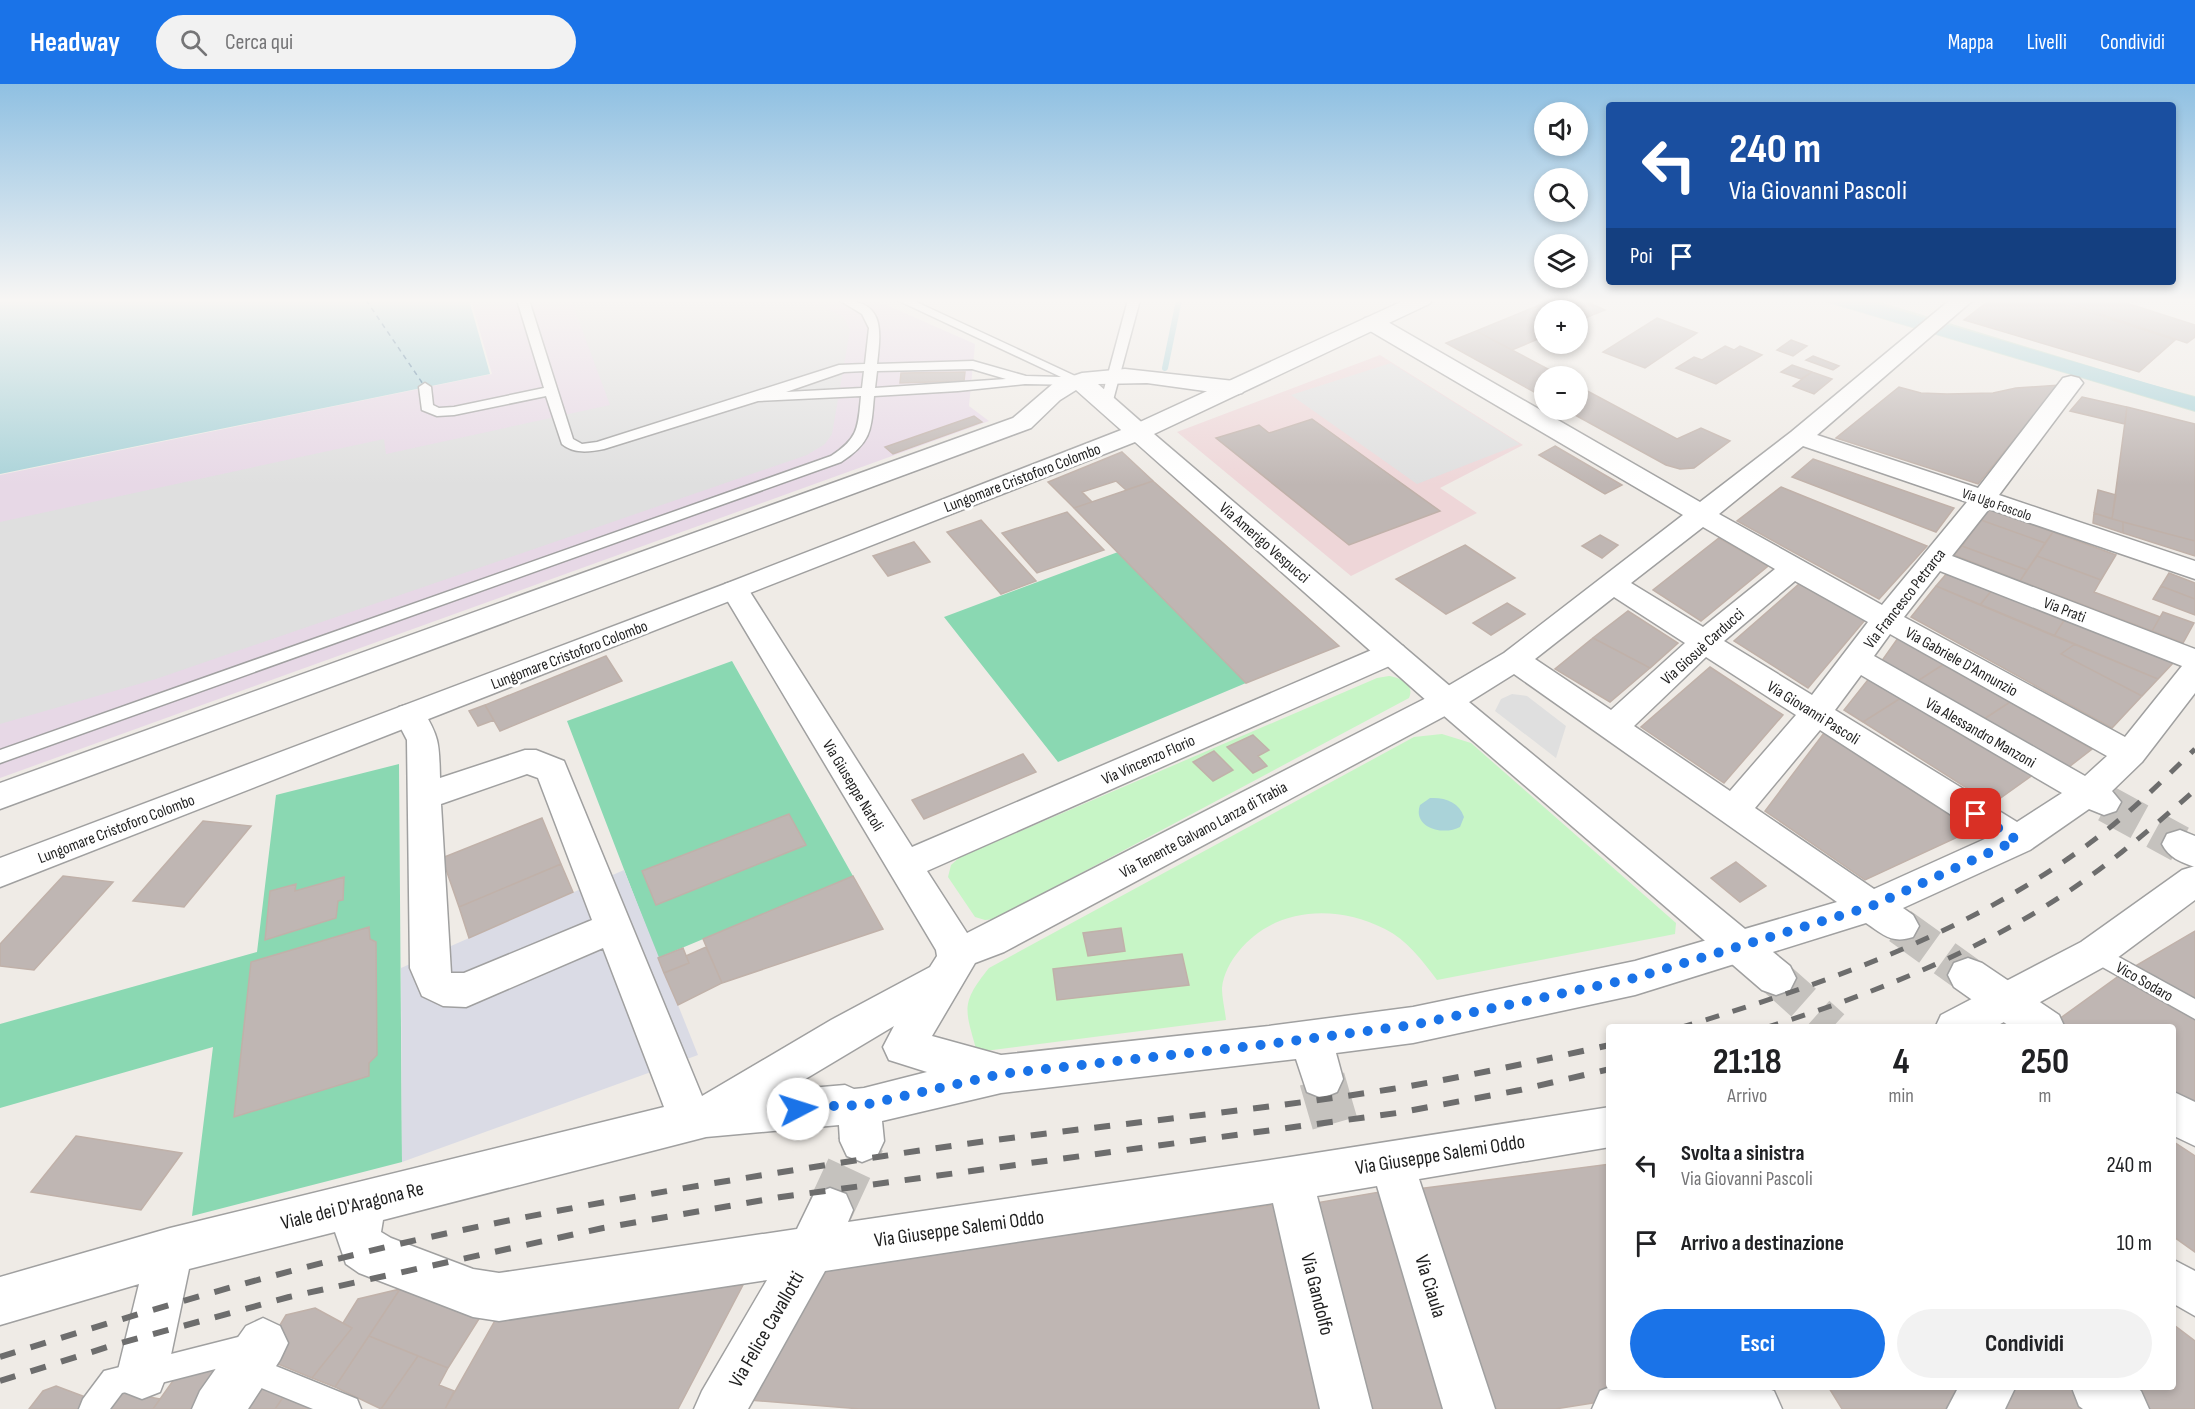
<!DOCTYPE html>
<html lang="it">
<meta charset="utf-8">
<style>
:root{--surface:#fff;--page:#f2f2f2;--text:#202124;--muted:#757577;--accent:#1a73e8}
body{margin:0;font-family:"Sofia Sans Condensed",sans-serif;background:var(--page);color:var(--text);height:100vh;display:flex;flex-direction:column;font-size:22px;white-space:nowrap}
*{box-sizing:border-box;margin:0}
p{font-size:20px;color:var(--muted)}
.icon{flex:none;width:33px;height:33px;fill:none;stroke:currentColor;stroke-width:2;stroke-linecap:round;stroke-linejoin:round}
.map{position:relative;flex:1;overflow:hidden}
.details{position:absolute;left:1606px;top:940px;width:570px;height:366px;display:flex;flex-direction:column;background:var(--surface);border-radius:6px;box-shadow:0 3px 9px #0003}
.details>*{flex:none}
.banner{position:absolute;left:1606px;top:18px;width:570px;height:183px;border-radius:6px;box-shadow:0 3px 9px #0003;background:#1a4fa0;color:#fff;overflow:hidden}
.controls{position:absolute;left:1534px;top:18px;display:grid;gap:12px}
.controls a{display:grid;place-items:center;width:54px;height:54px;border-radius:50%;background:var(--surface);box-shadow:0 3px 9px #0003;font-size:30px}
.pin{position:absolute;display:grid;place-items:center;width:51px;height:51px;color:#fff;margin:-26px;border-radius:12px;box-shadow:0 3px 9px #0006}
.me{position:absolute;width:66px;margin:-33px;rotate:85deg;stroke-linejoin:round;filter:drop-shadow(0 0 4px #0008)}
.turn{display:flex;align-items:center;gap:21px;height:126px;padding:0 24px;font-size:27px}
.turn .icon{width:78px;height:78px;stroke-width:2.5}
.turn b{display:block;font-size:42px;line-height:51px}
.then{display:flex;align-items:center;height:57px;padding:0 24px;background:#0003;gap:12px;font-size:22px}
.eta{display:flex;justify-content:space-evenly;align-items:center;height:102px;text-align:center}
.eta b{font-size:36px;font-weight:700;line-height:42px}
.cta{display:flex;gap:12px;margin-top:auto;padding:12px 24px}
.cta a{flex:1;height:69px;border-radius:36px;background:var(--accent);color:#fff;font-size:24px;font-weight:700;line-height:69px;text-align:center}
.cta a+a{background:var(--page);color:var(--text)}
ul{padding:0;list-style:none}
li{display:flex;align-items:center;gap:18px;height:78px;padding:0 24px}
li div{flex:1}
li b{display:block;font-size:22px}
li em{font-style:normal}
header{display:flex;align-items:center;gap:36px;box-sizing:border-box;height:84px;padding:0 30px;background:var(--accent);color:#fff}
header strong{font-size:28px}
nav{display:flex;gap:33px;margin-inline-start:auto;font-size:21px}
.search{width:420px;height:54px;background:var(--page);display:flex;align-items:center;gap:15px;box-sizing:border-box;padding:0 21px;border-radius:33px;color:var(--muted);font-size:22px}
.map>svg:first-child{display:block}
.commercial{fill:#eed6d8}
.industrial{fill:#e7d8e6}
.wetland{fill:#c4dcce}
.park{fill:#c7f5c6}
.pitch{fill:#8ad8b2}
.parking{fill:#dfdfdf}
.plaza{fill:#dadbe5}
.water{fill:#aad3d9}
.lines{fill:none;stroke-linecap:round;stroke-linejoin:round}
.stream{stroke:#aad3d9;stroke-width:6}
.canal{fill:#aad3d9;fill-rule:evenodd}
.ferry{stroke:#4c7a99;stroke-width:1.5;stroke-dasharray:5 4.5;stroke-linecap:butt}
.building{fill:#bfb6b3;stroke:#c0b1a9;stroke-width:1.5}
.minor-tunnel-far1{stroke:#c5c2be;stroke-width:37;stroke-dasharray:37 18;stroke-linecap:butt}
.minor-tunnel{stroke:#c5c2be;stroke-width:46;stroke-dasharray:46 22;stroke-linecap:butt}
.tertiary-tunnel{stroke:#c5c2be;stroke-width:37;stroke-dasharray:37 18;stroke-linecap:butt}
.service-casing{stroke:#a0a0a0;stroke-width:3}
.pedestrian-casing{stroke:#a0a0a0;stroke-width:3}
.minor-casing{stroke:#a0a0a0;stroke-width:3}
.tertiary-casing{stroke:#a0a0a0;stroke-width:3}
.service{fill:#fff;fill-rule:evenodd}
.pedestrian{fill:#fff;fill-rule:evenodd}
.minor{fill:#fff;fill-rule:evenodd}
.tertiary{fill:#fff;fill-rule:evenodd}
.rail-far1{stroke:#6d6d6d;stroke-width:5;stroke-dasharray:14 14;stroke-linecap:butt}
.rail{stroke:#6d6d6d;stroke-width:6;stroke-dasharray:16 16;stroke-linecap:butt}
.route{stroke:#1a73e8;stroke-width:10;stroke-dasharray:0 18}
.labels{text-anchor:middle;stroke-width:6;stroke-linejoin:round;paint-order:stroke}
.far-street-label{font-size:14px;fill:#1f1f1f;stroke:#fff}
.street-label{font-size:16px;fill:#1f1f1f;stroke:#fff}
.near-street-label{font-size:20px;fill:#1f1f1f;stroke:#fff}
</style>
<header>
<strong>Headway</strong>
<div class="search"><svg class="icon" aria-label="search" viewBox="0 0 24 24"><circle cx="10" cy="10" r="6"/><path d="M15 15l6 6"/></svg>Cerca qui</div>
<nav><a>Mappa</a><a>Livelli</a><a>Condividi</a></nav>
</header>
<div class="map">
<svg width="2195" height="1325" viewBox="0 0 2195 1325">
<rect width="100%" height="100%" fill="#efebe6"/>
<path class="commercial" d="M1380 271 1523 361 1440 404 1477 429 1351 492 1177 348Z"/>
<path class="industrial" d="M471 216H875L975 260 969 322 989 337 0 694V391L492 290Z"/>
<path class="wetland" d="M1818 216H1872L1900 224 2149 300 2195 312V328Z"/>
<path class="park" d="M1389 592C1401 594 1415 600 1409 614L995 835 985 836 975 833 948 793 951 781 960 773 1377 594Z
M1442 650 1471 659 1676 839 1675 850 1437 896C1422 876 1407 856 1385 845 1336 820 1275 823 1239 867 1231 876 1223 891 1222 904 1222 914 1225 926 1226 936L977 968C965 925 960 920 989 884L1414 653Z"/>
<path class="pitch" d="M1118 468 1246 599 1058 678 944 533Z
M732 577 853 792 658 874 567 637Z
M399 680 402 1078 192 1132 213 963 0 1024V940L257 868 276 711Z"/>
<path class="parking" d="M571 216H807L844 233 850 246 832 350 825 360 807 371 156 595 0 640V438L384 355 386 370 610 321Z
M1391 279 1520 360 1417 400 1291 311Z
M1512 610 1527 612 1566 642 1556 674 1495 627 1501 615Z"/>
<path class="plaza" d="M624 786 698 971 402 1078 401 884Z"/>
<path class="water" d="M0 216H469L490 290 0 390Z
M1430 714C1445 713 1459 718 1464 733L1460 743C1444 752 1412 744 1420 721Z"/>
<g class="lines">
<path class="stream" d="M1165 284 1179 216"/>
<path class="canal" d="M1831 216H1863L2195 313V327L1834 220Z"/>
<path class="ferry" d="M366 216 423 300"/>
</g>
<path class="building" d="M1552 216H1583L1605 226 1578 237V226H1545V252L1512 266 1476 247Z
M1990 216H2052L2175 256 2139 288 1964 236Z
M2058 216H2117L2195 241V253L2187 259Z
M1657 234 1697 249 1645 284 1603 268Z
M1476 247 1561 292H1545V314L1446 259Z
M1791 256 1807 262 1793 272 1777 266Z
M1725 262 1734 266 1740 262 1762 271 1716 300 1676 284 1694 273 1702 276Z
M1813 272 1839 282 1833 286 1806 276Z
M1792 281 1812 288 1801 295 1781 288Z
M965 288 964 297 900 299 901 289Z
M1812 288 1832 295 1814 310 1793 302Z
M2059 301 1978 400 1836 354 1899 303 1921 309 1947 310 1993 309 2016 304Z
M1578 302 1677 355 1701 344 1730 357 1694 384 1680 385 1666 381 1566 326H1578Z
M2082 313 2127 323 2125 340 2070 327Z
M2127 323 2195 340V457L2112 435Z
M974 332 982 338 893 370 885 363Z
M1312 335 1440 427 1349 461 1216 354 1259 341 1269 349Z
M1555 362 1622 401 1605 410 1539 371Z
M1122 368 1153 397 1126 406 1116 397 1082 408 1092 418 1074 424 1048 398Z
M1813 375 1954 424 1936 448 1792 393Z
M1153 397 1339 562 1246 599 1074 424Z
M1781 403 1927 462 1879 515 1737 437Z
M2098 406 2116 411 2112 435 2094 429Z
M1989 425 2053 448 2045 459 1981 436Z
M1067 428 1104 466 1037 489 1002 449Z
M2094 429 2123 438V449L2093 439Z
M981 436 1036 497 1001 510 947 448Z
M1981 436 2045 459 2027 486 1962 462Z
M2123 438 2195 457V472L2123 449Z
M2053 448 2116 471 2101 496 2037 472Z
M1600 451 1618 461 1602 474 1582 462Z
M1719 454 1768 482 1701 537 1653 506Z
M914 458 930 478 888 492 873 472Z
M1465 461 1515 494 1446 530 1396 495Z
M1962 462 2027 486 2020 497 1954 471Z
M2037 472 2101 496 2094 508 2160 533 2152 547 2020 497Z
M1948 488 1992 506 1980 521 1936 502Z
M2169 489 2195 499V515L2161 502Z
M1799 500 1865 536 1808 604 1734 557Z
M1936 502 2075 560 2061 570 2142 612 2112 644 1911 533Z
M2161 502 2195 515V531L2153 515Z
M1992 506 2065 535 2054 552 1980 521Z
M1507 519 1525 530 1491 551 1473 539Z
M1628 527 1678 559 1650 584 1593 554Z
M2163 528 2194 539 2183 559 2152 547Z
M2065 535 2174 578 2158 595 2054 552Z
M1593 554 1650 584 1610 618 1555 585Z
M1898 554 1944 580 1916 598 1881 578Z
M2075 560 2158 595 2142 612 2061 570Z
M606 572 622 597 500 647 485 621Z
M1944 580 2010 618 1981 637 1916 598Z
M1710 583 1783 631 1724 699 1641 643Z
M1871 592 1904 612 1863 638 1844 626Z
M1904 612 2034 690 1992 720 1863 638Z
M2010 618 2092 665 2065 686 1981 637Z
M485 621 494 636 478 642 469 627Z
M1824 649 1973 746 1865 796 1765 727Z
M1253 651 1269 666 1258 672 1267 682 1253 689 1227 663Z
M1214 667 1233 686 1213 697 1193 678Z
M1023 670 1036 688 924 735 912 716Z
M789 730 806 761 656 821 642 787Z
M542 734 561 780 459 823 442 774Z
M203 737 251 742 184 823 133 817Z
M1736 778 1766 802 1740 818 1711 794Z
M561 780 573 808 469 854 459 823Z
M63 792 113 798 34 886 0 882V860Z
M853 792 883 845 722 899 703 855Z
M344 793 343 816 338 817 336 834 265 856 270 807 296 800 295 807Z
M369 843 370 855 376 858 377 971 369 979V992L234 1033 251 878Z
M1121 844 1125 867 1088 872 1083 849Z
M2195 847V919L2132 884Z
M706 863 722 899 678 921 664 889 689 879 686 872Z
M683 864 689 879 664 889 658 874Z
M1182 870 1189 901 1057 916 1053 885Z
M2123 889 2195 931V1027L2174 1013V944H2064L2055 938Z
M76 1052 182 1069 141 1126 31 1108Z
M2174 1058 2195 1072V1168L2174 1153Z
M1610 1080V1304H1688L1555 1325H1483L1410 1106Z
M1391 1106 1458 1325H1359L1304 1121Z
M1285 1119 1335 1325H861L750 1316 812 1188Z
M743 1201 678 1325H445L501 1226Z
M414 1202 484 1227 448 1284 369 1252 400 1205Z
M400 1205 335 1303 312 1294 352 1244 343 1239 358 1215Z
M315 1224 352 1244 312 1294 261 1273 286 1231Z
M2174 1241 2195 1257V1325H2147L2119 1304H2174Z
M369 1252 418 1272 381 1325 335 1303Z
M418 1272 448 1284 439 1301 454 1307 445 1325H381Z
M208 1279 231 1292 207 1325H153L177 1291Z
M246 1297 284 1312 275 1325H227Z
M56 1302 91 1315 83 1325H29L43 1307Z
M1829 1304H1970L1951 1325H1842Z
M2008 1304H2085L2111 1325H1990Z
M114 1306 160 1315 153 1325H99Z
M284 1312 311 1325H275Z"/>
<g class="lines">
<path class="minor-tunnel-far1" d="M2107 720 2180 760
M1900 842 1968 891"/>
<path class="minor-tunnel" d="M1322 995 1340 1057
M830 1126 862 1057"/>
<path class="tertiary-tunnel" d="M1776 894 1832 944"/>
<defs>
<path id="service" d="M517 216H529L573 355 582 360 597 358 839 281 865 280 869 244 862 230 839 216C885 216 881 245 877 280L973 277 1026 292 1061 293 897 216H912L1086 297 1080 301 1025 300 958 307 874 312C871 346 872 358 841 378L0 679V666L831 372C859 354 858 343 861 312L758 317 604 365C589 368 574 370 562 360L546 312 454 331 437 332 422 326 419 303 425 299 431 303 433 321 439 324 454 323 544 304ZM972 285 1006 295 875 304 877 287ZM864 287 862 304 786 308 844 288Z
M1128 216H1140L1112 320 1106 324 1100 320Z
M2095 860 2195 915V935L2088 875 2084 869 2088 863Z
M250 1250 260 1253 263 1263 260 1273 256 1274 357 1315 361 1325H313L237 1294 233 1284 235 1280 122 1309 110 1325H79L83 1315 104 1287Z"/>
<path id="pedestrian" d="M2174 1176 2195 1187V1232L2174 1220Z"/>
<path id="minor" d="M1950 216H1973L1817 351 1978 404 2063 294 2071 292 2079 294 2083 299 1999 411 2195 477V495L1989 425 1952 472 2195 565V609L2142 678 2112 707 2121 718 2116 727 2104 731 2089 725 2030 766 1903 824 1913 831 1919 842 1913 853C1892 860 1884 851 1866 839L1635 911 1413 959 1336 969 1343 995 1337 1008 1322 1014 1307 1008 1296 975 1001 1009 882 1037 884 1057 877 1072 862 1078 847 1072 840 1057 839 1041 706 1053 383 1136 381 1148 391 1154 473 1185 499 1189 797 1145 814 1110 830 1104 846 1110 853 1126 848 1138 1290 1073 1610 1023V1063L1419 1095 1495 1325H1443L1377 1102 1317 1112 1372 1325H1320L1273 1119 825 1187 748 1325H694L702 1307 767 1196 499 1237 473 1233 359 1189 346 1180 335 1148 189 1185 167 1290 160 1308 142 1315 124 1308 117 1290 139 1200 0 1241V1193L170 1144 664 1023 603 864 466 923 443 922 422 912 410 884 407 656 394 631 399 623 410 620 421 623C440 654 439 659 440 694L525 666H536L564 677 702 1012 831 936 930 883 937 872 936 866 721 506 725 500 735 497 745 500 912 763 1381 562 1392 559 1403 562 1407 569 1403 576 927 787 967 849 1436 609 1504 569 1683 431 1365 244 1362 239 1365 234 1373 233 1381 234 1700 418 1791 348ZM1803 362 1967 418 1882 521 1719 430ZM1703 443 1775 485 1703 543 1631 499ZM1940 487 2182 582 2125 653 1904 533ZM1795 497 1868 538 1812 611 1724 557ZM1614 513 1685 559 1611 626 1535 575ZM1890 550 2107 672 2085 692 1874 572ZM1706 573 1796 631 1730 707 1634 642ZM1514 590 1837 818 1635 877 1413 923 1269 942 1001 971 932 952 975 879 1004 868 1458 625ZM1861 591 2062 709 2017 738 1835 626ZM1820 646 1987 754 1874 805 1755 724ZM527 690 538 694 592 836 464 889H451L441 720ZM894 942 883 963 889 976 927 988 864 1004 854 1005 845 1001 787 1006Z
M1125 285 1234 297 1242 299 1246 304 1242 309 1234 311 1147 299 1098 300 1147 343 1150 348 1147 353 1138 355 1129 353 1076 306 1060 316 1031 344 0 725V699L1013 334 1055 298 1082 289Z
M2180 746 2195 752V783C2181 778 2169 774 2162 760L2167 750Z
M1968 874 1982 879 2059 931 2065 944H2012L1954 903 1948 891 1954 879Z
M2174 1008 2195 1018V1062L2174 1052Z
M263 1234 280 1242 288 1259 280 1276 248 1325H192L200 1307 246 1242Z
M1610 1303 1766 1304 1774 1307 1782 1325H1592L1600 1307Z
M1958 1304H2015L2005 1325H1947Z
M2072 1304H2137L2141 1307 2149 1325H2083L2079 1322Z"/>
<path id="tertiary" d="M1405 216H1432L1429 220 1154 350 1458 609 1790 882 1796 894 1790 906 1776 911 1762 906 1436 625 1135 358 0 803V774L725 500 1129 343Z
M2195 782V816L2109 880 1993 944H1935L1941 931 2081 858 2182 786Z"/>
</defs>
<use href="#service" class="service-casing"/>
<use href="#pedestrian" class="pedestrian-casing"/>
<use href="#minor" class="minor-casing"/>
<use href="#tertiary" class="tertiary-casing"/>
<use href="#service" class="service"/>
<use href="#pedestrian" class="pedestrian"/>
<use href="#minor" class="minor"/>
<use href="#tertiary" class="tertiary"/>
<path class="rail-far1" d="M1679 944C1821 901 1962 852 2083 764 2124 735 2159 700 2195 665
M1765 944C1869 911 1972 871 2063 811 2110 780 2153 743 2195 706"/>
<path class="rail" d="M0 1273C139 1229 279 1187 421 1155 574 1121 729 1096 884 1072 1053 1045 1223 1032 1392 1005 1465 993 1537 977 1610 961
M0 1297 117 1260 289 1213 603 1144 781 1113 1397 1029 1520 1006 1610 985"/>
</g>
<linearGradient id="sky" x2="0" y2="1"><stop stop-color="#8fc0e2"/><stop offset="0.54" stop-color="#f8f6f4"/><stop offset="1" stop-color="#f8f6f4" stop-opacity="0"/></linearGradient>
<rect width="2195" height="401" fill="url(#sky)"/>
<g class="lines">
<path class="route" d="M798 1025 845 1021 860 1022 1001 990 1269 960 1413 941 1635 894 1872 822 2017 756 1976 730"/>
</g>
<g class="labels">
<g class="far-street-label">
<text transform="translate(1997 420) rotate(19)" y="5">Via Ugo Foscolo</text>
</g>
<g class="street-label">
<text transform="translate(1022 393) rotate(-21)" y="6">Lungomare Cristoforo Colombo</text>
<text transform="translate(1265 458) rotate(41)" y="6">Via Amerigo Vespucci</text>
<text transform="translate(1904 514) rotate(-52)" y="6">Via Francesco Petrarca</text>
<text transform="translate(2065 525) rotate(21)" y="6">Via Prati</text>
<text transform="translate(1702 562) rotate(-42)" y="6">Via Giosuè Carducci</text>
<text transform="translate(569 570) rotate(-21)" y="6">Lungomare Cristoforo Colombo</text>
<text transform="translate(1962 577) rotate(29)" y="6">Via Gabriele D'Annunzio</text>
<text transform="translate(1814 628) rotate(32)" y="6">Via Giovanni Pascoli</text>
<text transform="translate(1981 648) rotate(30)" y="6">Via Alessandro Manzoni</text>
<text transform="translate(1148 675) rotate(-24)" y="6">Via Vincenzo Florio</text>
<text transform="translate(854 701) rotate(59)" y="6">Via Giuseppe Natoli</text>
<text transform="translate(116 744) rotate(-21)" y="6">Lungomare Cristoforo Colombo</text>
<text transform="translate(1203 745) rotate(-28)" y="6">Via Tenente Galvano Lanza di Trabia</text>
<text transform="translate(2145 897) rotate(30)" y="6">Vico Sodaro</text>
</g>
<g class="near-street-label">
<text transform="translate(1440 1070) rotate(-9)" y="7">Via Giuseppe Salemi Oddo</text>
<text transform="translate(352 1121) rotate(-14)" y="7">Viale dei D'Aragona Re</text>
<text transform="translate(959 1144) rotate(-8)" y="7">Via Giuseppe Salemi Oddo</text>
<text transform="translate(1431 1202) rotate(73)" y="7">Via Ciaula</text>
<text transform="translate(1318 1210) rotate(76)" y="7">Via Gandolfo</text>
<text transform="translate(766 1245) rotate(-60)" y="7">Via Felice Cavallotti</text>
</g>
</g>
</svg>
<div class="controls">
<a><svg class="icon" aria-label="sound" viewBox="0 0 24 24"><path d="M4 9h4l5-4v14l-5-4H4zM17 9q2 3 0 6"/></svg></a>
<a><svg class="icon" aria-label="search" viewBox="0 0 24 24"><circle cx="10" cy="10" r="6"/><path d="M15 15l6 6"/></svg></a>
<a><svg class="icon" aria-label="layers" viewBox="0 0 24 24"><path d="M12 4l9 5-9 5-9-5zM3 14l9 5 9-5"/></svg></a>
<a>+</a>
<a>−</a>
</div>
<div class="pin" style="left:1976px;top:730px;background:#d93025"><svg class="icon" aria-label="arrive" viewBox="0 0 24 24"><path d="M6 21V4h12l-3 4 3 4H6"/></svg></div>
<svg class="me" style="left:798px;top:1025px" viewBox="-20 -20 40 40"><circle r="19" fill="#fff"/><path d="M0-13L10 11 0 6-10 11z" fill="#1a73e8"/></svg>
<div class="banner">
<div class="turn"><svg class="icon" aria-label="left" viewBox="0 0 24 24"><path d="M17 20v-9H6M10 6l-5 5 5 5"/></svg><div><b>240 m</b>Via Giovanni Pascoli</div></div>
<div class="then">Poi<svg class="icon" aria-label="arrive" viewBox="0 0 24 24"><path d="M6 21V4h12l-3 4 3 4H6"/></svg></div>
</div>
<section class="details">
<div class="eta">
<div><b>21:18</b><p>Arrivo</p></div>
<div><b>4</b><p>min</p></div>
<div><b>250</b><p>m</p></div>
</div>
<ul>
<li><svg class="icon" aria-label="left" viewBox="0 0 24 24"><path d="M17 20v-9H6M10 6l-5 5 5 5"/></svg><div><b>Svolta a sinistra</b><p>Via Giovanni Pascoli</p></div><em>240 m</em></li>
<li><svg class="icon" aria-label="arrive" viewBox="0 0 24 24"><path d="M6 21V4h12l-3 4 3 4H6"/></svg><div><b>Arrivo a destinazione</b></div><em>10 m</em></li>
</ul>
<div class="cta"><a>Esci</a><a>Condividi</a></div>
</section>
</div>
